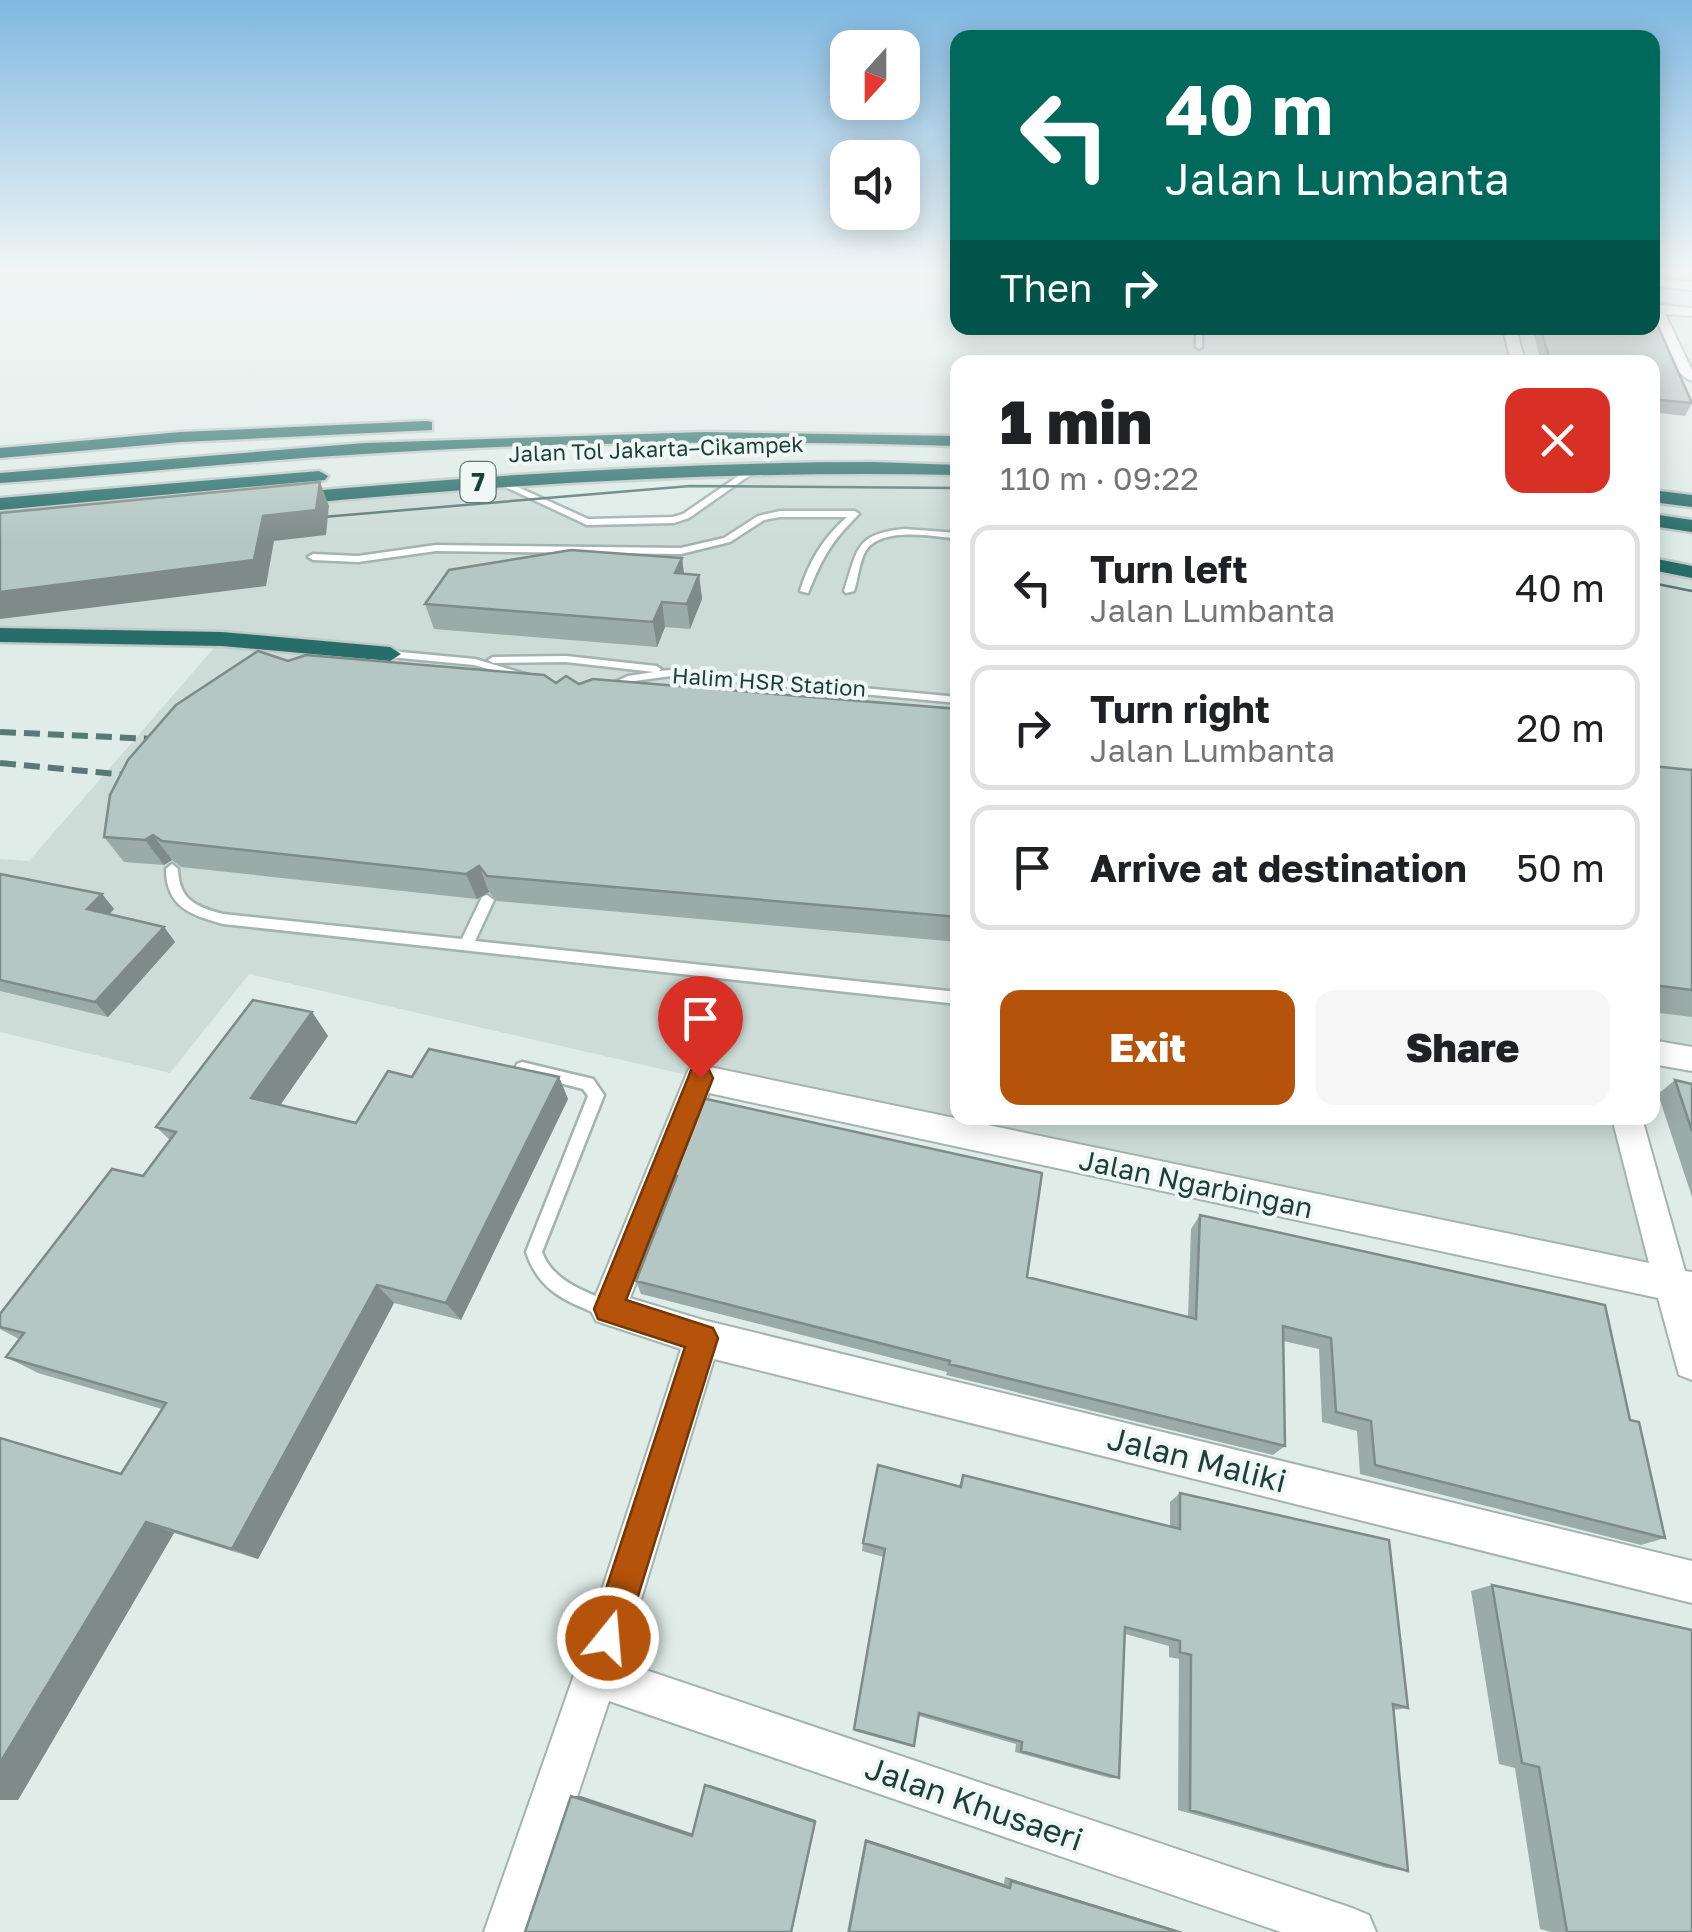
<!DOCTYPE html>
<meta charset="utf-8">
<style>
:root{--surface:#fff;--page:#f6f6f6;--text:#202124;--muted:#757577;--line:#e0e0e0;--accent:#b45309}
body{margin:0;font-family:"Golos Text",sans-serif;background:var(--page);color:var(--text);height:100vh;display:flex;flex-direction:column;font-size:38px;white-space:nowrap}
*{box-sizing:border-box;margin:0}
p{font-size:32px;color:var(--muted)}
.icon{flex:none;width:55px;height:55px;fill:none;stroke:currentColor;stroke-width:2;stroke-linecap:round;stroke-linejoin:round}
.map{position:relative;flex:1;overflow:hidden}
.details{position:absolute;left:950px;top:355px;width:710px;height:770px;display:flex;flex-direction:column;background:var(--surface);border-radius:20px;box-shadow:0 5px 25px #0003}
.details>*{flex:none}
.guide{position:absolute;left:950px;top:30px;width:710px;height:305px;border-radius:20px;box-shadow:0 5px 25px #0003;background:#00695c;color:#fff;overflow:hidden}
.needle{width:65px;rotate:201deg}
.tools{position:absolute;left:830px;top:30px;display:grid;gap:20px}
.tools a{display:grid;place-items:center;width:90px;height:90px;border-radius:20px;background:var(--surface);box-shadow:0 5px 25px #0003;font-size:50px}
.pin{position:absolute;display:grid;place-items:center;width:85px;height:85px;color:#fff;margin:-102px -42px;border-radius:50% 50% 50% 0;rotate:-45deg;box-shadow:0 0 10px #0007}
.pin .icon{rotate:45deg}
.me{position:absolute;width:110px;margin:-55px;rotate:17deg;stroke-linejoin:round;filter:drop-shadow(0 0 8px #0008)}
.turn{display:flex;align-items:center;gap:35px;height:210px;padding:0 50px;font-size:45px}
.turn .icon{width:130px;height:130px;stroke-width:2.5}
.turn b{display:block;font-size:70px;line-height:85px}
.then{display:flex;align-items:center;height:95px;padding:0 50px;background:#0003;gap:20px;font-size:38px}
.round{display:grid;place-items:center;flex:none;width:105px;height:105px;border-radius:20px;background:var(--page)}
.head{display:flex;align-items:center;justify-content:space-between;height:170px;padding:0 50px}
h1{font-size:60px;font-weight:800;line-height:75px}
.action{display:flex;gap:20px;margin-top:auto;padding:20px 50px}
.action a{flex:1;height:115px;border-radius:20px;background:var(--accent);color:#fff;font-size:40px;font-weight:800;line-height:115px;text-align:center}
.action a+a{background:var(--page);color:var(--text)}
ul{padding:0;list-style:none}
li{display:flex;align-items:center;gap:30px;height:125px;margin:0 20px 15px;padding:0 30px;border:5px solid var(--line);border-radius:20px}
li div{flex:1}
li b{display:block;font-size:38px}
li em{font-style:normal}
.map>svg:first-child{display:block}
.built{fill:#cddcd7}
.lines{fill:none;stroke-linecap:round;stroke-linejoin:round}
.lane-casing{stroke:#a1b4b0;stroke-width:5}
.street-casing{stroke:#a1b4b0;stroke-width:4}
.highway-casing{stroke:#c0c9c8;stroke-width:5}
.lane{fill:#fff;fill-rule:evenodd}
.street{fill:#fff;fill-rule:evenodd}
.highway{fill:#276d69;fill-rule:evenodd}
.tram{stroke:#587a76;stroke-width:2.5}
.rail{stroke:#587a76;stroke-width:6;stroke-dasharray:16 8;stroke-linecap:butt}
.wall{fill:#9baba7}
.shaded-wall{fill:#7e8b88}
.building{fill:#b4c7c2;stroke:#7e8b88;stroke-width:2.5}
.route{fill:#b45309;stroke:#753606;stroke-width:2.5}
.labels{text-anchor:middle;stroke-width:8;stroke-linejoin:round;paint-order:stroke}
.far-street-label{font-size:22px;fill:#1e3e3a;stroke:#f0f8f5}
.shield{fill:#f0f8f5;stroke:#5d7672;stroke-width:2.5}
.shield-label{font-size:25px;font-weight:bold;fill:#1e3e3a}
.street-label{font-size:28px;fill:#1e3e3a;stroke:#f0f8f5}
.near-street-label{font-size:32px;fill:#1e3e3a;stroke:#f0f8f5}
</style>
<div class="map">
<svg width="1692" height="1932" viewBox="0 0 1692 1932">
<rect width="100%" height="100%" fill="#dfece8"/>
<path class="built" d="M756 467 957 470 958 1118H1627L1671 1285 700 1078 249 974 170 1073 0 1032V859L29 861 221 640 0 635V531L497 480 587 522 674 520Z
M1652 565 1692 572V1059L1653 1052Z"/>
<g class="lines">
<defs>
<path id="lane" d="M1196 328H1202V347L1199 349 1196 347Z
M1490 328H1512L1513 329 1510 331Z
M753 466 760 468 689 518 674 523 587 525 493 481 500 479 588 519 673 517 683 514Z
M780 511H855L859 514C831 542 823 556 808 593L800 591C809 561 824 537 847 517H780L764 520 730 542 681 554 436 551 358 562 313 560 308 557 313 554 358 556 436 545 681 548 724 538 758 516Z
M904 529 958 533V539C933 536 880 526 865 552 859 563 858 579 854 591L846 593 844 591C858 550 854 534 904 529Z
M390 651 475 659 542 679 537 682 474 665 390 657 348 668 343 665Z
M566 656 656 666 661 669 659 671 671 670 958 697V703L671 676 634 681 608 692 603 689 604 687 628 676 654 672 566 662 493 663 488 660 493 657Z
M172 864 178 869C179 900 196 907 223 914L462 939 482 897 487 895 494 900 475 941 958 992V1004L223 924C191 915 166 907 166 869Z
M522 1062 593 1079 604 1095 542 1252C553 1282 586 1292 613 1303L616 1309 613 1315 607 1318C569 1302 540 1294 526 1252L588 1096 583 1089 517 1072 515 1068 517 1064Z"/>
<path id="street" d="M1652 278 1692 282V290L1652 286Z
M1652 296 1661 305 1692 308V316L1665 314 1692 370V381C1667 371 1652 321 1652 296Z
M1503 328H1516L1525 362H1511Z
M1652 1040 1692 1047V1071L1652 1064Z
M700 1065 1649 1263 1612 1118H1642L1685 1271 1692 1272V1380L1679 1375 1658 1298 709 1093 630 1298 703 1320 1692 1561V1603L714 1359 622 1662 1352 1908 1369 1915 1376 1932H1281L609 1701 532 1932H484L574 1675 681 1349 596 1321 590 1309 685 1078 689 1069Z"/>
<path id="highway" d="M426 421 432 422V430L181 442 0 458V448L181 432Z
M704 432 958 436V446C760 440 562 441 364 454 243 461 121 475 0 483V473L365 443Z
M874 462 958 465V475C733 470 510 484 287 505L278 499 287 493C482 476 677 462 874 462Z
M319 471 328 476 325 480 0 510V498Z
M1652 490 1692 495V507L1652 502Z
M1652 514 1692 520V532L1652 526Z
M1652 558 1692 566V578L1652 570Z
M0 628 222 632 390 647 401 654 390 661 222 646 0 642Z"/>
</defs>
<use href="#lane" class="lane-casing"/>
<use href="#street" class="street-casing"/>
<use href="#highway" class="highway-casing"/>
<use href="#lane" class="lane"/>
<use href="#street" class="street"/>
<use href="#highway" class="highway"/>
<path class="tram" d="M299 519 690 486 958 488
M1652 583 1692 591"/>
<path class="rail" d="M0 732 176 740
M0 763 149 777"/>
</g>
<path class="wall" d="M1532 328H1652L1692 403 1685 416 1652 412V362H1541Z
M682 558 684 574 699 575 702 599 690 629 665 627 657 647 434 629 425 604Z
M288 661 556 683 958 709V942L497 901 489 892 477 899 181 867 172 860 164 865 124 862 104 837Z
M1652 766 1692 770V1017L1652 1012Z
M0 874 102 894 114 909 109 914 164 927 175 942 108 1017 0 991Z
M312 1012 328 1036 280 1105 356 1123 412 1077H559L568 1099 461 1320 394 1303 258 1559 174 1533 18 1800H0V1438L121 1474 162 1409 38 1373 6 1357 19 1339 0 1329V1314L143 1176 170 1140 156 1127Z
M1675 1080 1692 1084V1197L1658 1094Z
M672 1175 1027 1277 1188 1317 1191 1229 1200 1215 1630 1420 1665 1538 1641 1545 1360 1474 1357 1431 1322 1422 1319 1349 1283 1341 1285 1446 1273 1455 946 1375 947 1372 641 1294 636 1281 674 1184Z
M963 1475 1170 1526V1502L1180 1493 1408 1708 1393 1710 1408 1871 1387 1868 1178 1810 1179 1659 1169 1657V1646L1125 1634 1119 1778H1110L1015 1752 1016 1744 919 1716 914 1746 912 1747 854 1731 884 1557 862 1551 863 1543 959 1486Z
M1492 1585 1692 1932H1551L1540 1929 1515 1768 1499 1764 1471 1591Z
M865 1839 1004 1884 1005 1877 1183 1932H847Z"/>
<path class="shaded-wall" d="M320 482 329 506 326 535 274 541 266 586 0 619V592L263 516Z
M682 558 685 582 675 573Z
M699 575 702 599 690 629 687 604Z
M662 602 665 627 657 647 653 622Z
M153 835 172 860 164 865 145 840Z
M479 866 489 892 477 899 466 874Z
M102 894 114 909 100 924 87 909Z
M164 927 175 942 108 1017 95 1002Z
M312 1012 328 1036 270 1120 251 1098Z
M559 1077 568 1099 461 1320 446 1303Z
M377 1285 394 1303 258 1559 232 1549Z
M146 1522 174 1533 18 1800H0V1763Z
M705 1785H710L816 1820 792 1932Z
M571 1796H581L697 1835 692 1836Z
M865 1839 1004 1884 1010 1888 866 1841Z
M1005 1877 1183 1932H1178L1011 1881Z"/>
<path class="building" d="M1652 313 1692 403 1660 400 1652 386V362H1551L1540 328H1652Z
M320 482 316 510 263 516 254 560 0 592V513Z
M571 550 682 558 675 573 699 575 687 604 662 602 653 622 425 604 449 570Z
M258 651 288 661 306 655 544 675 556 683 566 676 579 684 593 679 958 709V917L487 876 479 866 466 874 162 841 153 835 145 840 104 837 110 795 128 760 176 705Z
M1652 766 1692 770V990L1652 985Z
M0 874 102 894 87 909 164 927 95 1002 0 980Z
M253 1000 312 1012 251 1098 356 1123 388 1071 412 1077 429 1049 559 1077 446 1303 377 1285 232 1549 146 1522 0 1763V1438L121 1474 166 1403 6 1357 24 1333 0 1327V1314L112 1169 143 1176 176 1132 156 1127Z
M1675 1080 1692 1084V1131Z
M702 1098 1042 1173 1027 1277 1196 1319 1200 1215 1605 1305 1630 1420 1639 1422 1665 1538 1375 1465 1371 1421 1336 1412 1331 1338 1283 1326 1285 1446 949 1364 950 1361 636 1281 677 1176 672 1175Z
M878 1465 961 1487 963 1475 1180 1529V1493L1389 1540 1408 1708 1393 1704 1408 1871 1190 1810 1191 1655 1180 1652V1641L1125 1627 1119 1778 1021 1751 1022 1742 919 1713 914 1746 854 1729 885 1549 863 1543Z
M1492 1585 1692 1630V1932H1567L1539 1767 1522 1763Z
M705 1785 815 1822 791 1932H525L571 1796 692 1836Z
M866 1841 1010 1888 1011 1881 1178 1932H849Z"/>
<linearGradient id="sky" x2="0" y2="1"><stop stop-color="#7fb8e1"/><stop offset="0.5" stop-color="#f1f6f5"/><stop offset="1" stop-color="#f1f6f5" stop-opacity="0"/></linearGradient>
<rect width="1692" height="543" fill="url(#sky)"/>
<path class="route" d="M700 1067 709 1070 713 1078 626 1300 713 1328 718 1338 625 1638 620 1650 608 1655 595 1650 590 1638 685 1347 598 1319 594 1309 688 1078 691 1070Z"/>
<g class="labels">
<g class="far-street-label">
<text transform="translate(656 449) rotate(-2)" y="8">Jalan Tol Jakarta–Cikampek</text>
<text transform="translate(769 682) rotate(4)" y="8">Halim HSR Station</text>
</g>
<rect class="shield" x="460.5" y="462" width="35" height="40" rx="8"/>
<g class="shield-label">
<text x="478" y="491">7</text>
</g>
<g class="street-label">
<text transform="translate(1196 1184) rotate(12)" y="10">Jalan Ngarbingan</text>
</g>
<g class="near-street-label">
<text transform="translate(1197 1460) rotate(14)" y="11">Jalan Maliki</text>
<text transform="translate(974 1804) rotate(19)" y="11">Jalan Khusaeri</text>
</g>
</g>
</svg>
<div class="tools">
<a><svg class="needle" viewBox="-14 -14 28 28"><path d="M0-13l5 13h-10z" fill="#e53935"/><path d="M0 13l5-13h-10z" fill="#757577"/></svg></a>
<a><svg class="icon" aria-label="sound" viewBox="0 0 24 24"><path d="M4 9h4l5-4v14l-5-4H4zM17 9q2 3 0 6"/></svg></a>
</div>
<div class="pin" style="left:700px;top:1078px;background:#d93025"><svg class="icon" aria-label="arrive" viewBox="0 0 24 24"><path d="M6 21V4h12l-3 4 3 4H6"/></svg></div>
<svg class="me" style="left:608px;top:1638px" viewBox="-20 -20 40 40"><circle r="17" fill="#b45309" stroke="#fff" stroke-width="3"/><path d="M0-11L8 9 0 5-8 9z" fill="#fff"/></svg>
<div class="guide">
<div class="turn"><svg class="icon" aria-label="left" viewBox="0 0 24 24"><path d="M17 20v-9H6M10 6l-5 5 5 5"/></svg><div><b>40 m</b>Jalan Lumbanta</div></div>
<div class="then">Then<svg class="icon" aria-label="right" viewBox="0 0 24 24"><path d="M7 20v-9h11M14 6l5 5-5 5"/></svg></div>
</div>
<section class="details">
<div class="head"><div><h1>1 min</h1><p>110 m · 09:22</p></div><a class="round" style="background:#d93025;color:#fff"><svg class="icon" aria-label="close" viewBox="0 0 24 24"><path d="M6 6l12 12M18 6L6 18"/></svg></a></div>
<ul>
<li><svg class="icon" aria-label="left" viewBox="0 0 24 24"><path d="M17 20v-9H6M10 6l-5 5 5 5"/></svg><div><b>Turn left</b><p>Jalan Lumbanta</p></div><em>40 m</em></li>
<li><svg class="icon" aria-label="right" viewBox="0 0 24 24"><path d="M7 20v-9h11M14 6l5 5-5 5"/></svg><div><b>Turn right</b><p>Jalan Lumbanta</p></div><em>20 m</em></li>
<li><svg class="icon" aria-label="arrive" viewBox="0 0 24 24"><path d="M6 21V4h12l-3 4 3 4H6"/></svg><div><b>Arrive at destination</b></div><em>50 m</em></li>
</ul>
<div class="action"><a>Exit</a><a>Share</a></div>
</section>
</div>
